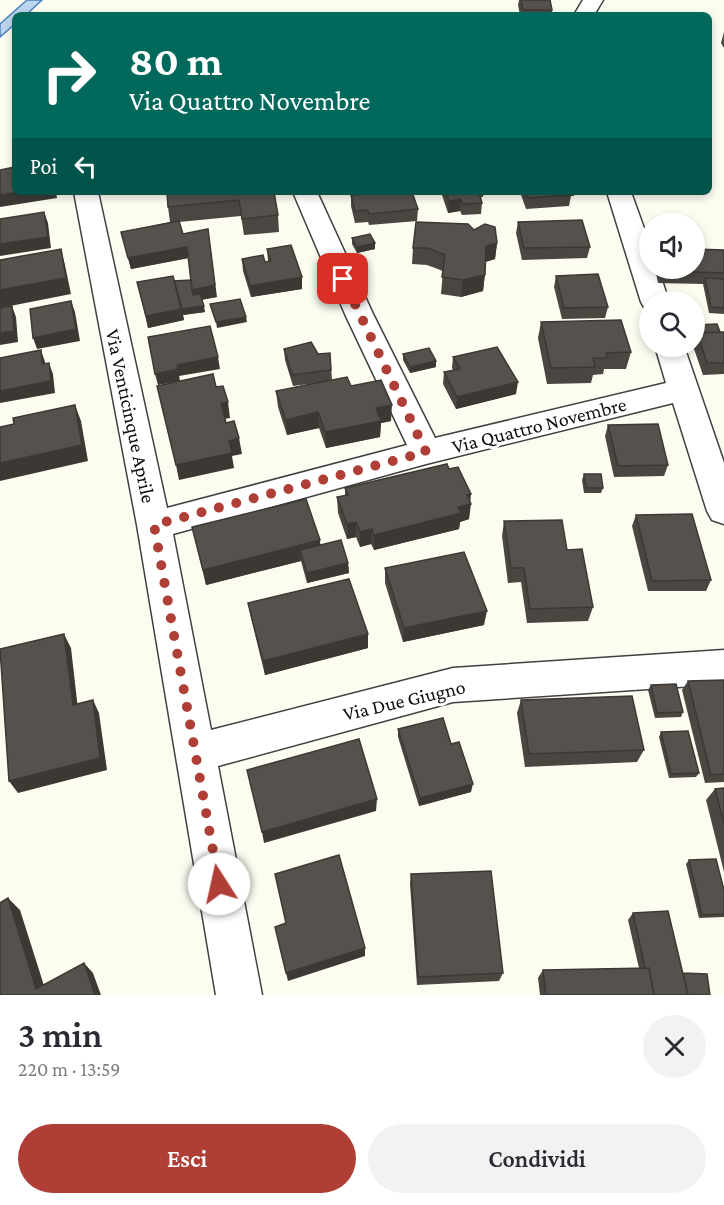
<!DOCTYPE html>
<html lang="it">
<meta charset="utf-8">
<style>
:root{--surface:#fff;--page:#f2f2f3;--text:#2b2b33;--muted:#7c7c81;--accent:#af3f36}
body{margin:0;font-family:"Crimson Pro",serif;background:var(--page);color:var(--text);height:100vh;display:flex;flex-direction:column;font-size:22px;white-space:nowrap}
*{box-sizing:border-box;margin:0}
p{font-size:20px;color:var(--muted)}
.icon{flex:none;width:33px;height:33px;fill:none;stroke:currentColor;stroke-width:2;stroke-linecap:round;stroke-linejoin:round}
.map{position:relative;height:995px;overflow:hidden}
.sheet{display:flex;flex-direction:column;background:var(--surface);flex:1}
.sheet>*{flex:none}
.banner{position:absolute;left:12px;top:12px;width:700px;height:183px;border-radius:9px;box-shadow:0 3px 9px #0003;background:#00695c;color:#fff;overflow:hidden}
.controls{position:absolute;left:639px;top:213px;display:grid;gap:12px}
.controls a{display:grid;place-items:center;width:66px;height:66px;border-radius:50%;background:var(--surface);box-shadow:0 3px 9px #0003;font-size:30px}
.pin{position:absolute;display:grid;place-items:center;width:51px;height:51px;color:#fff;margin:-26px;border-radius:12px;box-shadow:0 3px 9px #0006}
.me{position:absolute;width:66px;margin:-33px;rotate:350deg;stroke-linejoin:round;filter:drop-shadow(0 0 4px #0008)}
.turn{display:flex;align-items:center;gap:21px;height:126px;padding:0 18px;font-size:27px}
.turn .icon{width:78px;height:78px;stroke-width:2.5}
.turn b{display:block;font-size:42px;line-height:51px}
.then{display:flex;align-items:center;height:57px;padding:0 18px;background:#0003;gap:12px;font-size:22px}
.round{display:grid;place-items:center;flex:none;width:63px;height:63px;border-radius:32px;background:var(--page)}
.head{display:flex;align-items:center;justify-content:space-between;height:102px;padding:0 18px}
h1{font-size:36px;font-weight:600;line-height:45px}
.button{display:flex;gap:12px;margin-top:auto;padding:12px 18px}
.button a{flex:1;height:69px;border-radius:36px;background:var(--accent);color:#fff;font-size:24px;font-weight:600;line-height:69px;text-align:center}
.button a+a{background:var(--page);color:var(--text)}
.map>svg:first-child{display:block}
.water{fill:#bcd6ef;stroke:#4b82be;stroke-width:1.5}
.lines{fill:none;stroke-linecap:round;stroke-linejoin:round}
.minor-casing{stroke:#414141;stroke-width:3}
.minor{fill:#fff;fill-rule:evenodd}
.wall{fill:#4a4641}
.shaded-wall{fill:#3c3935}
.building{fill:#56514c;stroke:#3c3935;stroke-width:1.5}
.route{stroke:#af3f36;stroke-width:10;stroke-dasharray:0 18}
.labels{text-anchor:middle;stroke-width:6;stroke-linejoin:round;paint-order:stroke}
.street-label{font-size:20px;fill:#0e0e0e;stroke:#fff}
</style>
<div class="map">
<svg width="724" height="995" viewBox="0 0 724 995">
<rect width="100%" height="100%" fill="#fdfcf1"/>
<path class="water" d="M27 0H42L26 15H15V24L0 37V24Z"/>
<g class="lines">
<defs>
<path id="minor" d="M583 0H603L594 15H574Z
M74 192H98L167 508 407 445 345 314 293 192H317L373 314 435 438 666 383 655 346H684L724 463V524L712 520 707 511 673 403 426 464 173 534 211 730 453 668 724 650V684L453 702 218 766 262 995H216L137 525Z
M607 192H631L650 245V268H658L669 302H650V310L645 309 641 302Z"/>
</defs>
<use href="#minor" class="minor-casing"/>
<use href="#minor" class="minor"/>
</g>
<path class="wall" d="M519 0H550L552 10V15H520L518 5Z
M724 32V48L721 43Z
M274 192 278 215 279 232 244 235 241 216 179 222 183 234 217 297 201 300 205 312 183 315 184 320 148 328 137 282 191 280 188 258 131 269 121 232 170 222 168 207Z
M360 192H412L418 209 417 221 369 225 368 222 355 223 351 206V195L360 194Z
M441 192H484L483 197H480L482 203 481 214 462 215 460 211 448 213Z
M520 192H574V196H571L569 206 526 209Z
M518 222 590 247 587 258 522 260 516 233Z
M474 230 497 243 495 259 486 262 483 291 461 297 441 294 443 271 427 265 412 264 413 248Z
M352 238 375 243V249L357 253 352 244Z
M267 249 302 277V289L251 297 243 271 242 259 265 262 268 261Z
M724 250V314L709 313 703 284 658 283 655 268H694Z
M556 276 608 307 605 318 562 319 554 287Z
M541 322 631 352 626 369H604L603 374 593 375 591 383 547 384 538 338Z
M694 325 720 332H724V374L703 375 693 346H694Z
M284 349 318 354 330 353 332 380 351 386 391 421 381 423 380 437 326 448 319 428 287 435 278 407 276 391 309 384 293 386 285 360Z
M403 354 436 367 410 373 403 360Z
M453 357 516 394 456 409 443 384 444 372 453 370 452 368Z
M608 425 668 465 664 476 614 477 605 436Z
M449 469 470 501 469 519 460 522 459 529 374 550 371 544 360 547 356 537 347 539 338 513 337 497 345 495V488Z
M584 474 603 488 601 493H584L582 480Z
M636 515 711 580 706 591H648L632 526Z
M504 521 593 607 588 621 527 623 521 582 508 583 502 536Z
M192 527 320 540V545L348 563 349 573 307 583 301 561 206 585Z
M385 568 484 625 403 642 385 583Z
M248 603 368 648 265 675 251 618Z
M724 680V782L705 783 682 690 688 681Z
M651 685 683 712 681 717 655 718 648 690Z
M521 700 644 750 637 762 525 767 517 713Z
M398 729 451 744 471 792 419 806 398 737Z
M661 732 699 773 696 777 669 778 659 737Z
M724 788V872L706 800 715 789Z
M689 860 724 890V917L699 918 686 864Z
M411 874 503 973 499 981 417 985 410 884Z
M633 913 683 973 710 995H540L538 978 543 970 639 968 628 920Z"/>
<path class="shaded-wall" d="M19 192H56L57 198 0 207V195Z
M461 199 460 211 448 213 449 201Z
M44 212 48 223 51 248 0 256V244Z
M208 229 217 297 194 301 191 280Z
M375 243V249L357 253V247Z
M497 243 495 259 484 262 486 246Z
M187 247 189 258 131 269 128 258Z
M61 249 65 265 71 294 0 308V290Z
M485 275 483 291 461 297 463 280Z
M302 277V289L251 297 250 286Z
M71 301 75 312 80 341 37 349 33 338Z
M12 306 16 317 18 342 0 345V333Z
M204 306 205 312 183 315 184 320 148 328 146 316Z
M246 317 247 322 217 328 216 322Z
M41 350 45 362 46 375 42 364Z
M218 357 220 369 179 376 177 365Z
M436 361V367L410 373V367Z
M49 363 53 374 55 393 0 403V391Z
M178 369 180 381 158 385 155 374Z
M518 382 516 394 456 409 457 397Z
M228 402 230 418 224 419 221 403Z
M75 405 81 421 88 461 0 481V463Z
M392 405 391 421 381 423 380 437 326 448 325 432 376 408Z
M318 412 319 428 287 435 286 420Z
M239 438 242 454 232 456 234 468 179 480 176 465 229 441Z
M471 494 470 504H471L469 519 460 522 459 529 374 550V535L458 507 467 495Z
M356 522V537L347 539V524Z
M372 529 371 544 360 547V532Z
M320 540 321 555 300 550 301 561 206 585 203 570Z
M348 563 349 573 307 583V573Z
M487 611 484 625 403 642 404 628Z
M64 634 71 648 79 718 73 705Z
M368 634V648L265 675 263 661Z
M93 700 99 713 107 770 18 793 9 781Z
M473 784 471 792 419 806 420 798Z
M377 799 376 811 264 843 262 832Z
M8 898 20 910 47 995 36 989Z
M365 948V956L288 981 286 973Z
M84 963 93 973 101 995H95Z"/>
<path class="building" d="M521 0H550L552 10H523Z
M15 167V192H19L0 195V170Z
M167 192H274L278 215 242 219 239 200 168 207Z
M361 192H412L418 209 369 214 368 210 355 211 351 195 362 194Z
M446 192H479L482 203 463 204 461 199 449 201Z
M526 192H570L571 195 528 198Z
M44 212 48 237 0 244V219Z
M582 220 590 247 524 248 518 222Z
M179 221 183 234 208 229 215 285 192 290 187 247 128 258 121 232Z
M416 222 468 224 474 230 485 224 495 227 497 243 486 246 485 275 463 280 442 277 445 255 428 248H413Z
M370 234 375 243 357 247 352 238Z
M291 245 302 277 250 286 242 259 263 255 265 262 271 261 267 249Z
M61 249 66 278 0 290V260Z
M694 249 724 250V273L661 271V268H694Z
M598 274 608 307 564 308 556 276Z
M173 276 182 309 146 316 137 282Z
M705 278 724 279V308L711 307Z
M191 280 193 295 200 294 204 306 181 309 174 281Z
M240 299 246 317 216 322 210 304Z
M71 301 76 329 33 338 30 309Z
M12 306 14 331 0 333V308Z
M621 320 631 352 606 353 607 358H593L595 367 551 368 541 322Z
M717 324 720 332 697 333 695 338 694 325Z
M210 326 218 357 177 365 178 369 155 374 148 337Z
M724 332V363H707L697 333Z
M311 342 318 354 330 353 331 370 292 375 284 349Z
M497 347 518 382 457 397 444 372 460 369 453 357Z
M429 348 436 361 410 367 403 354Z
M41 350 42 364 49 363 51 381 0 391V358Z
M213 374 216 387 223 386 228 402 221 403 226 423 234 421 239 438 229 441 232 453 176 465 157 386Z
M347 377 351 386 381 380 392 405 376 408 381 421 325 432 318 412 286 420 276 391Z
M75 405 82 445 0 463V427L14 424 13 418Z
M658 424 668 465 618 466 608 425Z
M447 464 449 469 458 467 471 494 467 495 471 504 458 507 461 513 374 535 372 529 360 532 356 522 347 524 337 497 348 495 345 488Z
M584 474H601L603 488H586Z
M306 499 320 540 203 570 192 527Z
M692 514 711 580 652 581 636 515Z
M562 520 567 550 582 549 593 607 530 609 524 568H511L504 521Z
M341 540 348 563 307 573 300 550Z
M464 552 487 611 404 628 385 568Z
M349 579 368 634 263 661 248 603Z
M64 634 73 705 93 700 100 758 9 781 0 649Z
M724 680V774L711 775 688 681Z
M676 684 683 712 657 713 651 685Z
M632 696 644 750 529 754 521 700Z
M443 718 451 744 459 742 473 784 420 798 398 729Z
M688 731 699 773 671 774 661 732Z
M359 739 377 799 262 832 247 770Z
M724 788V824L715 789Z
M339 855 365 948 286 973 275 927 286 923 275 874Z
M716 859 724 890V914L702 915 689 860Z
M491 871 503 973 418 977 411 874Z
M8 898 36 989 84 963 95 995H0V903Z
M668 911 688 995H654L649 968H645L633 913Z
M649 968 654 995H546L543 970Z
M683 973 707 974 710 995H688Z"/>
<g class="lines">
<path class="route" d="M219 884 154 525 426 452 343 279"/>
</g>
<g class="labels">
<g class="street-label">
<text transform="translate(131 416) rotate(78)" y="7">Via Venticinque Aprile</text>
<text transform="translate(539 425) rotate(-14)" y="7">Via Quattro Novembre</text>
<text transform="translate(404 700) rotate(-13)" y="7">Via Due Giugno</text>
</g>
</g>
</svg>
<div class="controls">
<a><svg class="icon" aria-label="sound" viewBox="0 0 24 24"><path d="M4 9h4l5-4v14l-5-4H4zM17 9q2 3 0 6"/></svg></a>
<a><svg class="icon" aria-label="search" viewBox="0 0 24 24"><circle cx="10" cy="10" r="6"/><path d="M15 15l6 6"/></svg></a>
</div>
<div class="pin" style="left:343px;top:279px;background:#d93025"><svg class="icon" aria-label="arrive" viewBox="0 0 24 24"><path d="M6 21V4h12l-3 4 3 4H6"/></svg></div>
<svg class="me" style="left:219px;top:884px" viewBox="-20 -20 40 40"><circle r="19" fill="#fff"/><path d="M0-13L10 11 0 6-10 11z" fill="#af3f36"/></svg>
<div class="banner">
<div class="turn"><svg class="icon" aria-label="right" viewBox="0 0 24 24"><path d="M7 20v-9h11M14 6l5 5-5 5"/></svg><div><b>80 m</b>Via Quattro Novembre</div></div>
<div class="then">Poi<svg class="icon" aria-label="left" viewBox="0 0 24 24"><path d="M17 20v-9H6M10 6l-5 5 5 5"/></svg></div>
</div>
</div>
<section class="sheet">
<div class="head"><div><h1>3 min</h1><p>220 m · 13:59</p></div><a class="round"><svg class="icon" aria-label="close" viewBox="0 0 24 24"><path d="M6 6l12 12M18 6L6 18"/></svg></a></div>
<div class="button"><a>Esci</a><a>Condividi</a></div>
</section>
